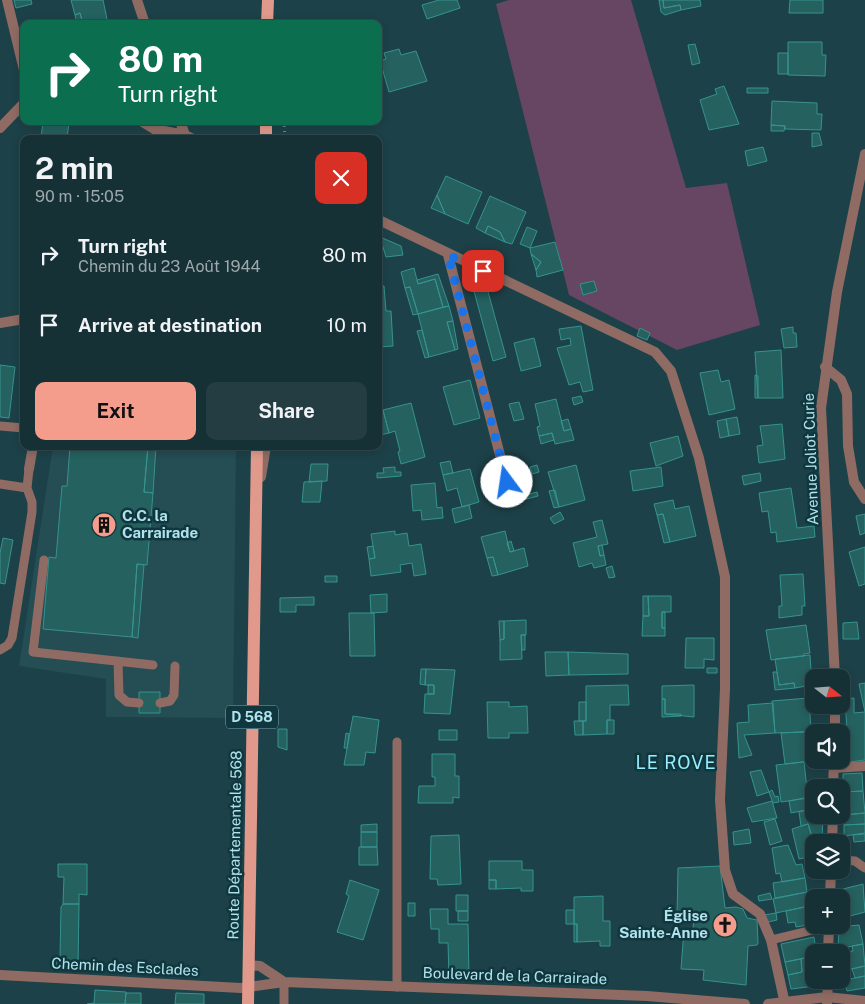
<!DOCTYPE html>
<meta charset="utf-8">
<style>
:root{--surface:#163136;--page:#233d42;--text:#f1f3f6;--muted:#9ea9ad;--line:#354c51;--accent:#f49d8d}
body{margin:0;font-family:"Public Sans",sans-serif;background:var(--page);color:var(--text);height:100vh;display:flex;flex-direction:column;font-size:19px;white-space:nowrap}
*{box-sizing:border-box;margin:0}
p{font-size:16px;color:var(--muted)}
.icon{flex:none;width:28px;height:28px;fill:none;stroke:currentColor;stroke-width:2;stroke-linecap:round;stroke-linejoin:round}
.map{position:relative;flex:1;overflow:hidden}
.drawer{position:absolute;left:20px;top:135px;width:362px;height:315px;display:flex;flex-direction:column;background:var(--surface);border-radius:10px;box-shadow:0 2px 8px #0003,0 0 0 1px var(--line)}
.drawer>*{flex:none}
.banner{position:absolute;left:20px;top:20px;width:362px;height:105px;border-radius:10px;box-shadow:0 2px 8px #0003,0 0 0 1px var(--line);background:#0b6e4f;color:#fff;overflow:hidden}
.needle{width:32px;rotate:107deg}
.tools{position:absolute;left:805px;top:669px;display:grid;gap:10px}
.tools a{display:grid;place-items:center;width:45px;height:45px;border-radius:10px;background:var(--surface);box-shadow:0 2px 8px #0003,0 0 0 1px var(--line);font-size:25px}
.pin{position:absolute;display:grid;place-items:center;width:42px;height:42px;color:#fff;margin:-21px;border-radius:10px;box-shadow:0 2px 8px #0006}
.me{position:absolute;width:55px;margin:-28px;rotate:346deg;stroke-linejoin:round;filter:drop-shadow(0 0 4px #0008)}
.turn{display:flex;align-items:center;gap:18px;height:105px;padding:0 15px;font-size:22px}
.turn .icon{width:65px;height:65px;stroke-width:2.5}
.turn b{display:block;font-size:35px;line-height:42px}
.round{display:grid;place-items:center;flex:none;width:52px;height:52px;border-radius:10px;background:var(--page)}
.summary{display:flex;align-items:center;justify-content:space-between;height:85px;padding:0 15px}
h1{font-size:30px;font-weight:700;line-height:38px}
.cta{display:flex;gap:10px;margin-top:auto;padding:10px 15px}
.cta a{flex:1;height:58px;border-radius:10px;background:var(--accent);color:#111;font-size:20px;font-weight:700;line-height:58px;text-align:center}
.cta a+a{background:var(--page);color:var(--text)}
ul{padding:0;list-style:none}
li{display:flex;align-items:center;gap:15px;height:70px;padding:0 15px}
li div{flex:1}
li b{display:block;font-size:19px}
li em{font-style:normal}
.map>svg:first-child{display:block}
.built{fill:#244d54}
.green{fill:#674663}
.building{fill:#24615f;stroke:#36938f}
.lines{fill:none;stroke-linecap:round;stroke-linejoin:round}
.path{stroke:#608b94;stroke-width:3;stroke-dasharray:1 4;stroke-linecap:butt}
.service{stroke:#8f6b64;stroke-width:9}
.minor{stroke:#8f6b64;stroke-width:10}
.tertiary{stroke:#8f6b64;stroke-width:10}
.primary{stroke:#e0998b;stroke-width:12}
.route{stroke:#1a73e8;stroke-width:9;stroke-dasharray:0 16.2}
.labels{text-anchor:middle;stroke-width:5;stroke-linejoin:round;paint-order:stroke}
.shield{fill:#11373e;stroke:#80afb9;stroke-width:1}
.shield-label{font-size:14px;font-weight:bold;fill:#b0e3ee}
.street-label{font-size:15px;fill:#b0e3ee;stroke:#11373e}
.poi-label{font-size:15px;font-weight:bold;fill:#b0e3ee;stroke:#11373e;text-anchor:start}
.quarter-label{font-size:18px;letter-spacing:1px;fill:#97eeff;stroke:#11373e}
</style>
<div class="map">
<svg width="865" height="1004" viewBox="0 0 865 1004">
<rect width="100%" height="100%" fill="#1d4148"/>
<path class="built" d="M53 446H236L233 718 106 717V679L19 666Z"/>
<path class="green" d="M509 0H631L686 188 727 183 760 325 677 350 569 295 496 4Z"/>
<path class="building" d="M14 0H31L32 4 16 8Z
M71 0H103L108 24H83L80 13 75 15Z
M439 0H457L460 8 427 19 422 5Z
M659 0H663L664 8 680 5 681 10 665 15 661 12Z
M663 0H700L701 6 681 10 680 5 664 8Z
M790 0H823V13H789Z
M80 13 83 24H77L75 15Z
M788 42H822V55H826L825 76 788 75Z
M695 44 700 63 692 65 688 45Z
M399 49 401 55 416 51 427 81 389 92 380 61 386 59 384 53Z
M778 53H788V74H778Z
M724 86 739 124 709 130 700 100 717 94 715 89Z
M747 88H768V93H747Z
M772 101 817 103V114H822L821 130 785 129V126L771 125Z
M43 121 69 122 67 139H41Z
M771 125 785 126 784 131H771Z
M812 133H819L822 145 812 147Z
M763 147 767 161 748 166 745 151Z
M446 176 482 192 468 224 445 214 437 195Z
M437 195 445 214 431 208Z
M490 196 526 212 512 244 505 242 500 232 488 226 485 233 476 228Z
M488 226 500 232 505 242 485 233Z
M527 227 537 231 530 248 520 244Z
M380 237 401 246 403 255 386 257Z
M555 242 563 270 537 277 536 270 541 262 531 254 530 248Z
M531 254 541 262 536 270Z
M414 268 418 284 435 279 443 307 418 314 410 287 405 288 401 272Z
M438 274 449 306 443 307 435 279 418 284 417 280Z
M485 281 506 357 493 361 472 284Z
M594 281 597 291 583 295 580 284Z
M379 286H384L386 311H391L393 346 379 347Z
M410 287 418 314 413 315 405 288Z
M449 306 453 321 447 322 455 350 429 357 418 314Z
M453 321 458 349 455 350 447 322Z
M581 326 593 390 583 392 580 382 569 385 557 348 571 345 570 338 561 340 559 329Z
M793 327V333H796L797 347 784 348 781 329Z
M640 328 650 333 647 340 637 336Z
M422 330 429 357 425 358 417 331Z
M534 338 541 366 521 371 514 343Z
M781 350 783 398H758L755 352Z
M0 365 15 367 9 418 0 417Z
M718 370 721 382 729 380 735 409 709 415 700 373Z
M755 375 758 376V398H755Z
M470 380 480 418 454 425 443 387Z
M581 396 583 402 574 405 572 398Z
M556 399 564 431 571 429 574 440 555 444 552 433 539 436 537 427 540 426 535 404Z
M519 402 524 419 514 421 509 404Z
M411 403 425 457 401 464 398 452 400 451 395 431 389 433 383 410Z
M383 410 389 433 380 435 379 411Z
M737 417 740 434 729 436 726 419Z
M568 419 571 429 564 431 561 421Z
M726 419 729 436 720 438 717 421Z
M782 424 785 459 759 463 757 446 763 445 760 426Z
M552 433 554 440 541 444 539 436Z
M678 436 683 456 656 466 650 443Z
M70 446H148L144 492 153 493 147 565 137 564 132 637 43 629 49 557 56 558 62 486H67Z
M148 446H156L153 493 144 492Z
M450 461 453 473 443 475 440 463Z
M311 464H328L327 481 309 482Z
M537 465 539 472 532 474 530 467Z
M576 465 585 500 559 507 548 472Z
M395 467V472H401V476L377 478V473H384L383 468Z
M661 467 663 486 633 491 630 471Z
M470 469 479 502 462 507 457 488 447 491 443 475Z
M760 473 761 481 744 485 742 476Z
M322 481 320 502H302L304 482Z
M435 483 437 508 442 507 443 518 422 520 421 510 413 511 411 485Z
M791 488 797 528 814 526 815 537 777 542 776 532 771 533 768 511 762 512 759 493Z
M555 490 559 507 554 508 549 491Z
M537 492 538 496 523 500 522 496Z
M673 500 675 509 689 506 696 536 670 542 663 514 657 515 654 504Z
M469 505 472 518 455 523 452 509Z
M560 512 564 519 554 524 550 518Z
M663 514 670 542 664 543 657 515Z
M865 514V533L860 535 856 516Z
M602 520 608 544 598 546 600 556 604 555 606 565 594 568 592 563 579 567 573 543 597 537 593 522Z
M395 531V535L407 533 409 546 421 544 426 574 414 576 412 563 400 565 401 572 371 576 369 559 375 558 371 534Z
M505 531 510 552 524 548 528 566 498 575 493 557 487 558 481 537Z
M3 538 13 540 5 584 0 583V553Z
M511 541 514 551 510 552 507 543Z
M602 545 604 555 600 556 598 546Z
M373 546 375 558 369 559 367 547Z
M865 547V584L859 586 849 552Z
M493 557 498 575 492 576 487 558Z
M137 564 144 565 138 638 132 637Z
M612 566 615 577 609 578 606 568Z
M803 574 805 606H802V615L779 618V606H782L780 575Z
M325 576H337V582H325Z
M387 594V612L371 613 370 595Z
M643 596H648L649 616H643Z
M648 596H671V612H662V628H665V636H642L643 616H649Z
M314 597V605H296V612H280V598Z
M662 612H665V628H662Z
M349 613H374L375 656H350Z
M526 620V635H521L522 659 500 660V640L504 639V621Z
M499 621H504V639L500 640Z
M857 622 859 639H843V623Z
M806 625 810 653 804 654V656L771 660 766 630Z
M521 635H525V650H522Z
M686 638H714V660L704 659V668H685Z
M545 652H568L569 675 546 676Z
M568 652 628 654V674L569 675Z
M810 655 812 685 795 688 794 683 779 685 775 659Z
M707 668H717V673H707Z
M421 669H426L425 685 420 684Z
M426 669 455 670 450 714 424 713 425 694H434V685H425Z
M773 672H777L779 685 794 683 795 688 775 690Z
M865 683V712L859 684Z
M428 685H434V694H428Z
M628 685 629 705H610V720H607V734L583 735V721H586V686Z
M694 685V717L665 714V699H662V686Z
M139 692H160V713H139Z
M809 698 811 732 775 733 772 701Z
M854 698V713L865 712V760L849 762 845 699Z
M662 699H665V714H681V716L662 717Z
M487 702H509V707L527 706 528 733H509V738H488Z
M579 702H586V721H579Z
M773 703 775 733 744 735 752 755 739 758 737 723 749 722 748 705Z
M353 716 379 720 375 753 366 752 364 765H344Z
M607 720H614V734H607Z
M574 721H583V735H575Z
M278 729H287V750L278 747Z
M439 730H457V740H439Z
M814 731V760H818L785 764 781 733Z
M346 733 349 734 347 748H344Z
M432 754H455V776H459V798L453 797V803H418L419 786H435V777H432Z
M804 762 808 798 781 802 776 765Z
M761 770 769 792 757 796 750 772Z
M862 773 863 791 843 792V774Z
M772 790 775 797 778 796 779 802 773 803 769 792Z
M863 791 865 813 844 815 843 792Z
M804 798 806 810 791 813 789 801Z
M772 801 777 818 752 822 747 808Z
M814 808V815H823L822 842 814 843 808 824 801 826 799 812Z
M865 813V824L844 825V815Z
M775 819 782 841 770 845 764 822Z
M377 824V832H361V825Z
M808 824 814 843V856L799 859 792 829Z
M865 824V833L844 836V825Z
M749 829 751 843 734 845 733 832Z
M361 832H377V847H361Z
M865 834V841L854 842 853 835Z
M459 835 461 884 438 885 437 879H430L431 836Z
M788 845 796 865 802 864 805 878 782 882 780 873 776 874 772 848Z
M359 847H377L378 865H359Z
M489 861H522V870H533V891H521V888L496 889V880H489Z
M58 864H87V895L79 894V904H63L64 877H58Z
M720 866 725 908 736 907 743 909 747 918 757 920 758 943 757 945 748 946 746 985 703 980 704 970 681 969 684 930H693L694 915 677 917 678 868Z
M805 878 807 892 775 898 773 883Z
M350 880 379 890 363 940 337 932 349 896 346 894Z
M489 880H496V889H489Z
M863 884 865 912 850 916 843 889Z
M807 892 809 906 776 913 773 899Z
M770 893 772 899 759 901 758 896Z
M456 895H468V911H456Z
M603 896V921H610V946H600V941L577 942V924H574V897Z
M408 903H415V916H408Z
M63 904H79L78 968H56V958H60L61 907Z
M809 906 813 924 796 927 795 922 788 923 786 911Z
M430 909H448V924H468L469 978H449L448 943H439V929H431Z
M566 910H574V924H566Z
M458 911H468V921H458Z
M776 913 777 920 768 922 764 915Z
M574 924H577V942H574Z
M859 925 863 944 838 949 839 927Z
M814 937 816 952 814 956 785 962 781 944Z
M863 944 865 966 841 971V953L853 951 852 946Z
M814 956 815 986 791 989 788 975 802 972 801 959Z
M801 959 802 972 788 975 785 962Z
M865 966V976L855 978 852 969Z
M865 976V988L847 991 844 980Z
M95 990 126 992 125 1004H87L94 1003Z
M126 993H141V1004H125Z
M176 993 204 994V1004H175Z"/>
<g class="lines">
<path class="path" d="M284 121 285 139"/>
<path class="service" d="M0 426 24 428
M0 484 27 488
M44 560 33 652 153 665
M0 650 8 645 12 638 32 512V502L27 488 29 469
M118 661 119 695 127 702 139 703
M160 703 170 701 174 695 175 666
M841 860 855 861 865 868
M771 940 829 926
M397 987V742
M284 1004V982"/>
<path class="minor" d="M7 0 24 70
M137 0 145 24
M141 121 154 129 185 135
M180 121 185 135 193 139
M0 128 24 103
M379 220 655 352 671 371 699 458 725 577V689L720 800 725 870 733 894 760 914 771 940 785 1004
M448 255 507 482
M0 323 24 319
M825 367 841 380 847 394 848 446 854 482 865 499
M29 469 33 446
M261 477 266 446
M834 768 865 766
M249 965 260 966 284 982
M0 975 241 988 284 982 647 996 745 1004
M768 1004 827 997 865 1001"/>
<path class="tertiary" d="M835 678 821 408 837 292 865 154
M835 732V705
M833 788 834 760
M832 842 833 815
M830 898 831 870
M828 952 829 925
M827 1004 828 980"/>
<path class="primary" d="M267 24 268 0
M266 139V121
M248 1004 257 446"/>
</g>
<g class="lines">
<path class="route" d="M483 271 448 255 507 482"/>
</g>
<defs>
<symbol id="building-disc" viewBox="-11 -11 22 22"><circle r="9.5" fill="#f49d8d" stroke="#11373e"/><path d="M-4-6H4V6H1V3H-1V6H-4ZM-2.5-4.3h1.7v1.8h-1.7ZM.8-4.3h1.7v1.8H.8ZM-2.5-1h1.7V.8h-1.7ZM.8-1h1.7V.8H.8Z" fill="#111"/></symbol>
<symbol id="church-disc" viewBox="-11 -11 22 22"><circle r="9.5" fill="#f49d8d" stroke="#11373e"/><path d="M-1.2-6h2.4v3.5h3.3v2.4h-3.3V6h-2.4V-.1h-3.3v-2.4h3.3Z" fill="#111"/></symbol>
</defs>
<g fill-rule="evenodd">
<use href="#building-disc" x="90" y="511" width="28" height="28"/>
<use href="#church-disc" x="711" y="911" width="28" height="28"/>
</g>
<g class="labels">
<rect class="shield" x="226" y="705.5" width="52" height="23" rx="4"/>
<g class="shield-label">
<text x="252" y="722">D 568</text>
</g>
<g class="street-label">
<text transform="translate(811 459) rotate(-92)" y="5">Avenue Joliot Curie</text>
<text transform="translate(235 845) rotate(-89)" y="5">Route Départementale 568</text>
<text transform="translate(125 967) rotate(3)" y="5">Chemin des Esclades</text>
<text transform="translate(515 976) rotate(2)" y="5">Boulevard de la Carrairade</text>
</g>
<g class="poi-label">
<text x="122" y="521">C.C. la<tspan x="122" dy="17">Carrairade</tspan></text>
<text x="708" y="921" text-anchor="end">Église<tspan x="708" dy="17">Sainte-Anne</tspan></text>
</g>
<g class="quarter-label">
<text x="676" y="769">LE ROVE</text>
</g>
</g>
</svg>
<div class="tools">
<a><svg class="needle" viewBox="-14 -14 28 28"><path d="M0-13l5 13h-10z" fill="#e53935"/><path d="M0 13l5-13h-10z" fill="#9ea9ad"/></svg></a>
<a><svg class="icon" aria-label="sound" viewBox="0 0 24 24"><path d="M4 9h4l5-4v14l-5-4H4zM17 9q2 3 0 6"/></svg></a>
<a><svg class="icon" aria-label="search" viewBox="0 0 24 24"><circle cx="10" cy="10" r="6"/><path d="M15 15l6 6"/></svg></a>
<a><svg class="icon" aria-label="layers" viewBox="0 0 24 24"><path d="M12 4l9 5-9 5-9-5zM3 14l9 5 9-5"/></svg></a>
<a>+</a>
<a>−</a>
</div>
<div class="pin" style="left:483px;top:271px;background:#d93025"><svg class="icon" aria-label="arrive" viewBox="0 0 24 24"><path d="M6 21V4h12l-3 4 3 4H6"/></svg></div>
<svg class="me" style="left:507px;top:482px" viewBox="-20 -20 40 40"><circle r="19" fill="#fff"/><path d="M0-13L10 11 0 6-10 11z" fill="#1a73e8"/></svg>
<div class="banner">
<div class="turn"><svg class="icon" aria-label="right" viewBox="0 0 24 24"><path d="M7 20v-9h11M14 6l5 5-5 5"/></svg><div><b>80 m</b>Turn right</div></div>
</div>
<section class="drawer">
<div class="summary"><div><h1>2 min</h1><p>90 m · 15:05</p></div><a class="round" style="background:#d93025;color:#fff"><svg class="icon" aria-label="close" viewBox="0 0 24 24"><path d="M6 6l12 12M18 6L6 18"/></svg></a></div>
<ul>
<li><svg class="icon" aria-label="right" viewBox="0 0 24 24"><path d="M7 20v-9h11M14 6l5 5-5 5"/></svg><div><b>Turn right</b><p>Chemin du 23 Août 1944</p></div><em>80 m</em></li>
<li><svg class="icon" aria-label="arrive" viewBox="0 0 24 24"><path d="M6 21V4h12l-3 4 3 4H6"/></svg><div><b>Arrive at destination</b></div><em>10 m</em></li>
</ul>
<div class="cta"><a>Exit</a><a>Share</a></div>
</section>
</div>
